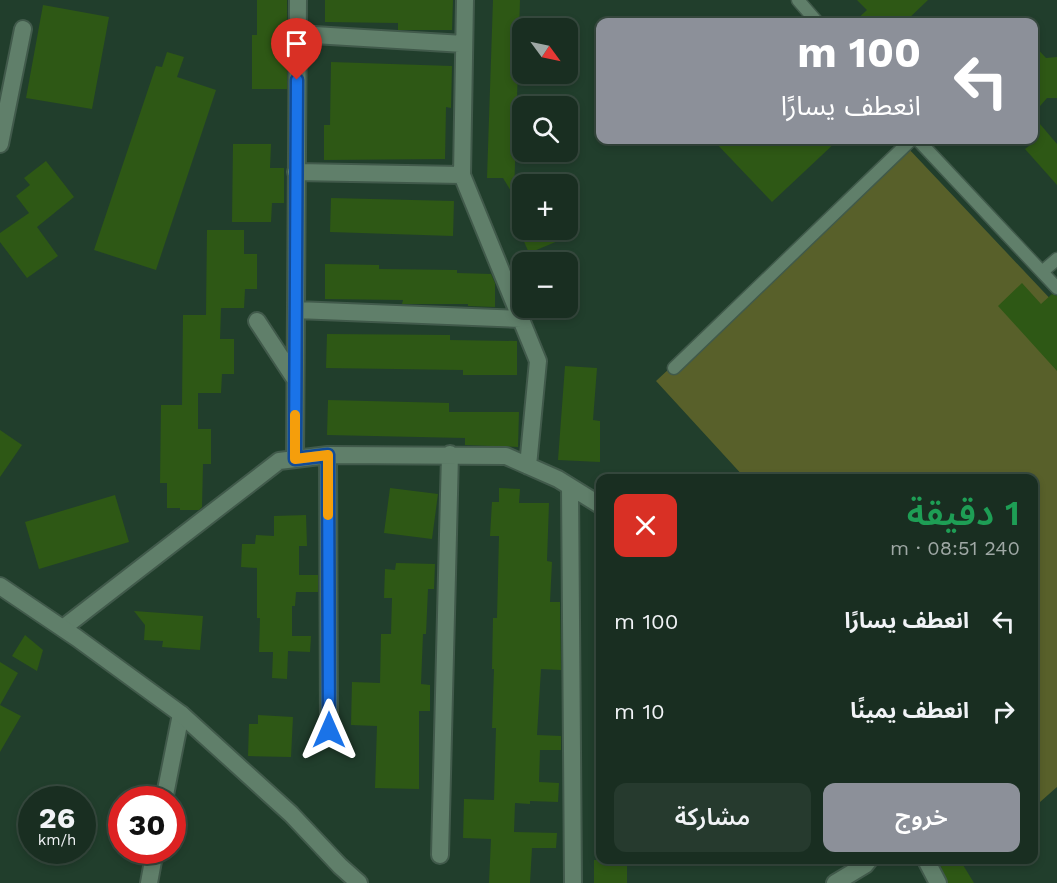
<!DOCTYPE html>
<html lang="ar">
<meta charset="utf-8">
<style>
:root{--surface:#192e21;--page:#263a2e;--text:#f1f3f6;--muted:#9fa8a5;--line:#374a3f;--accent:#8c9099}
body{margin:0;font-family:"Work Sans","Noto Sans Arabic",sans-serif;background:var(--page);color:var(--text);direction:rtl;height:100vh;display:flex;flex-direction:column;font-size:22px;white-space:nowrap}
*{box-sizing:border-box;margin:0}
p{font-size:20px;color:var(--muted)}
.icon{flex:none;width:33px;height:33px;fill:none;stroke:currentColor;stroke-width:2;stroke-linecap:round;stroke-linejoin:round}
.map{position:relative;flex:1;overflow:hidden;direction:ltr}
.sheet{position:absolute;left:596px;top:474px;width:442px;height:390px;display:flex;flex-direction:column;background:var(--surface);border-radius:12px;box-shadow:0 3px 9px #0003,0 0 0 2px var(--line);direction:rtl}
.sheet>*{flex:none}
.hud{position:absolute;left:596px;top:18px;width:442px;height:126px;border-radius:12px;box-shadow:0 3px 9px #0003,0 0 0 2px var(--line);direction:rtl;background:#8c9099;color:#fff;overflow:hidden}
.needle{width:39px;rotate:123deg}
.buttons{position:absolute;left:512px;top:18px;display:grid;gap:12px}
.buttons a{display:grid;place-items:center;width:66px;height:66px;border-radius:12px;background:var(--surface);box-shadow:0 3px 9px #0003,0 0 0 2px var(--line);font-size:30px}
.speed{position:absolute;left:18px;top:786px;display:flex;gap:12px;font-size:30px;font-weight:700;text-align:center}
.speed>*{display:grid;place-content:center;width:78px;height:78px;border-radius:50%;background:var(--surface);box-shadow:0 3px 9px #0003,0 0 0 2px var(--line);line-height:1}
.speed small{font-size:15px;font-weight:400}
.speed .limit{border:9px solid #d22;background:#fff;color:#111}
.pin{position:absolute;display:grid;place-items:center;width:51px;height:51px;color:#fff;margin:-62px -26px;border-radius:50% 50% 50% 0;rotate:-45deg;box-shadow:0 0 6px #0007}
.pin .icon{rotate:45deg}
.me{position:absolute;width:66px;margin:-33px;rotate:0deg;stroke-linejoin:round;filter:drop-shadow(0 0 4px #0008)}
.turn{display:flex;align-items:center;gap:21px;height:126px;padding:0 18px;font-size:27px}
.turn .icon{width:78px;height:78px;stroke-width:2.5}
.turn b{display:block;font-size:42px;line-height:51px}
.round{display:grid;place-items:center;flex:none;width:63px;height:63px;border-radius:12px;background:var(--page)}
.summary{display:flex;align-items:center;justify-content:space-between;height:102px;padding:0 18px}
h1{font-size:36px;font-weight:600;line-height:45px;color:#1e9e55}
.cta{display:flex;gap:12px;margin-top:auto;padding:12px 18px}
.cta a{flex:1;height:69px;border-radius:12px;background:var(--accent);color:#fff;font-size:24px;font-weight:600;line-height:69px;text-align:center}
.cta a+a{background:var(--page);color:var(--text)}
ul{padding:0;list-style:none}
li{display:flex;align-items:center;gap:18px;height:90px;padding:0 18px}
li div{flex:1}
li b{display:block;font-size:22px}
li em{font-style:normal}
.map>svg:first-child{display:block}
.green{fill:#58602a}
.building{fill:#2e5815}
.lines{fill:none;stroke-linecap:round;stroke-linejoin:round}
.service-casing{stroke:#415a4b;stroke-width:15}
.minor-casing{stroke:#415a4b;stroke-width:20}
.tertiary-casing{stroke:#415a4b;stroke-width:20}
.service{stroke:#607f6a;stroke-width:12}
.minor{stroke:#607f6a;stroke-width:16}
.tertiary{stroke:#607f6a;stroke-width:16}
.route-casing{stroke:#114b97;stroke-width:15}
.route{stroke:#1a73e8;stroke-width:10}
.slow{stroke:#f59e0b;stroke-width:10}
</style>
<div class="map">
<svg width="1057" height="883" viewBox="0 0 1057 883">
<rect width="100%" height="100%" fill="#213e2c"/>
<path class="green" d="M907 147 1057 306V787L1040 802 1034 795V478H745L656 381Z"/>
<path class="building" d="M257 0H287V89H252V35H257Z
M325 0H453L452 30H398V23L325 22Z
M493 0H520L514 196 503 178H487Z
M857 0H928L905 22H854L867 10Z
M43 5 109 17 92 109 26 98Z
M1034 45 1046 58 1057 57V98H1047L1034 113Z
M167 52 184 57 177 77 216 90 156 270 94 250 156 66 162 67Z
M331 62 452 66 451 108 446 107 445 159 324 160V125H330Z
M1034 117 1057 144V185L1025 149 1034 142Z
M713 140H838L772 202Z
M233 144H271L270 168H284V203H272L271 222H232Z
M46 161 74 197 37 227 58 256 27 278 0 242V233L29 213 16 196 30 185 24 178Z
M331 198 454 201 453 236 330 232Z
M207 230H244V254H257V289H245L244 308H221L220 339H234V374H222L221 393H198V429H211V464H203L202 507 199 510H180V508H167V483H160L161 405H182L183 315H206Z
M519 230H554L558 241 529 253Z
M325 264 379 265V269L457 270V273L491 274 495 283V307L468 306V304H402L403 300 325 299Z
M1022 283 1041 304 1052 294 1057 296V371L998 306Z
M327 334 450 335V340L517 341V375H463V370L326 368Z
M565 366 597 368 593 420 600 421V462L558 460Z
M328 400 449 403V412H519L518 447 465 445V438L327 435Z
M0 430 22 445 0 477Z
M390 488 438 494 432 539 384 533Z
M499 488 520 489 519 503H549L547 561 552 562 550 602H560L561 670 541 669 537 735 561 736V750H540L539 782 559 783 558 802 530 801V804L515 803 514 832 557 833 556 848H532L530 883H489L491 839 463 838 464 799 494 800 496 728H492L494 669H492L493 618H497L499 536H490L492 502H499Z
M115 495 129 542 39 569 25 522Z
M306 515 307 546H299V575H318V592H296L295 606H292V636H311L310 652 288 651 287 679 272 678 273 652H259L260 618H257V568L241 567 242 544H255L256 535 274 536V516Z
M396 563 435 564 434 589H428L426 634H423L421 684 430 685V711H419V789L375 788 377 726 351 725 352 682 380 683 381 634H391L392 598H384L385 569 395 570Z
M134 611 203 616 200 650 162 647 163 641 144 640 145 625Z
M25 635 43 650 37 671 12 656Z
M0 662 18 673 0 705 21 716 0 752Z
M258 715 293 717 291 757 248 756 249 724H258Z
M594 860H627V883H594Z
M938 860H960L974 883H948Z"/>
<g class="lines">
<defs>
<path id="service" d="M798 0 817 22
M918 140 1057 288
M1042 272 1057 259
M674 368 911 140"/>
<path id="minor" d="M465 0 462 175 538 361 528 466
M297 34 464 44
M0 144 23 29
M296 172 462 175
M296 310 521 319
M257 321 295 379
M328 455 329 730
M295 459 298 0
M570 487 573 883
M63 628 279 461 328 455 506 456 558 479 600 505
M164 800 181 714
M440 855 450 454
M149 883 155 850"/>
<path id="tertiary" d="M0 586 77 638 181 714 291 814 340 866 359 883
M926 860 938 883
M835 883 865 865 869 860"/>
</defs>
<use href="#service" class="service-casing"/>
<use href="#minor" class="minor-casing"/>
<use href="#tertiary" class="tertiary-casing"/>
<use href="#service" class="service"/>
<use href="#minor" class="minor"/>
<use href="#tertiary" class="tertiary"/>
</g>
<g class="lines">
<defs>
<path id="route" d="M297 80 295 459 328 455 329 730"/>
</defs>
<use href="#route" class="route-casing"/>
<use href="#route" class="route"/>
<path class="slow" d="M295 415V459L328 455V515"/>
</g>
</svg>
<div class="buttons">
<a><svg class="needle" viewBox="-14 -14 28 28"><path d="M0-13l5 13h-10z" fill="#e53935"/><path d="M0 13l5-13h-10z" fill="#9fa8a5"/></svg></a>
<a><svg class="icon" aria-label="search" viewBox="0 0 24 24"><circle cx="10" cy="10" r="6"/><path d="M15 15l6 6"/></svg></a>
<a>+</a>
<a>−</a>
</div>
<div class="speed"><div>26<small>km/h</small></div><div class="limit">30</div></div>
<div class="pin" style="left:297px;top:80px;background:#d93025"><svg class="icon" aria-label="arrive" viewBox="0 0 24 24"><path d="M6 21V4h12l-3 4 3 4H6"/></svg></div>
<svg class="me" style="left:329px;top:730px" viewBox="-20 -20 40 40"><path d="M0-17L14 15 0 8-14 15z" fill="#1a73e8" stroke="#fff" stroke-width="4"/></svg>
<div class="hud">
<div class="turn"><svg class="icon" aria-label="left" viewBox="0 0 24 24"><path d="M17 20v-9H6M10 6l-5 5 5 5"/></svg><div><b>100 m</b>انعطف يسارًا</div></div>
</div>
<section class="sheet">
<div class="summary"><div><h1>1 دقيقة</h1><p>240 m · 08:51</p></div><a class="round" style="background:#d93025;color:#fff"><svg class="icon" aria-label="close" viewBox="0 0 24 24"><path d="M6 6l12 12M18 6L6 18"/></svg></a></div>
<ul>
<li><svg class="icon" aria-label="left" viewBox="0 0 24 24"><path d="M17 20v-9H6M10 6l-5 5 5 5"/></svg><div><b>انعطف يسارًا</b></div><em>100 m</em></li>
<li><svg class="icon" aria-label="right" viewBox="0 0 24 24"><path d="M7 20v-9h11M14 6l5 5-5 5"/></svg><div><b>انعطف يمينًا</b></div><em>10 m</em></li>
</ul>
<div class="cta"><a>خروج</a><a>مشاركة</a></div>
</section>
</div>
